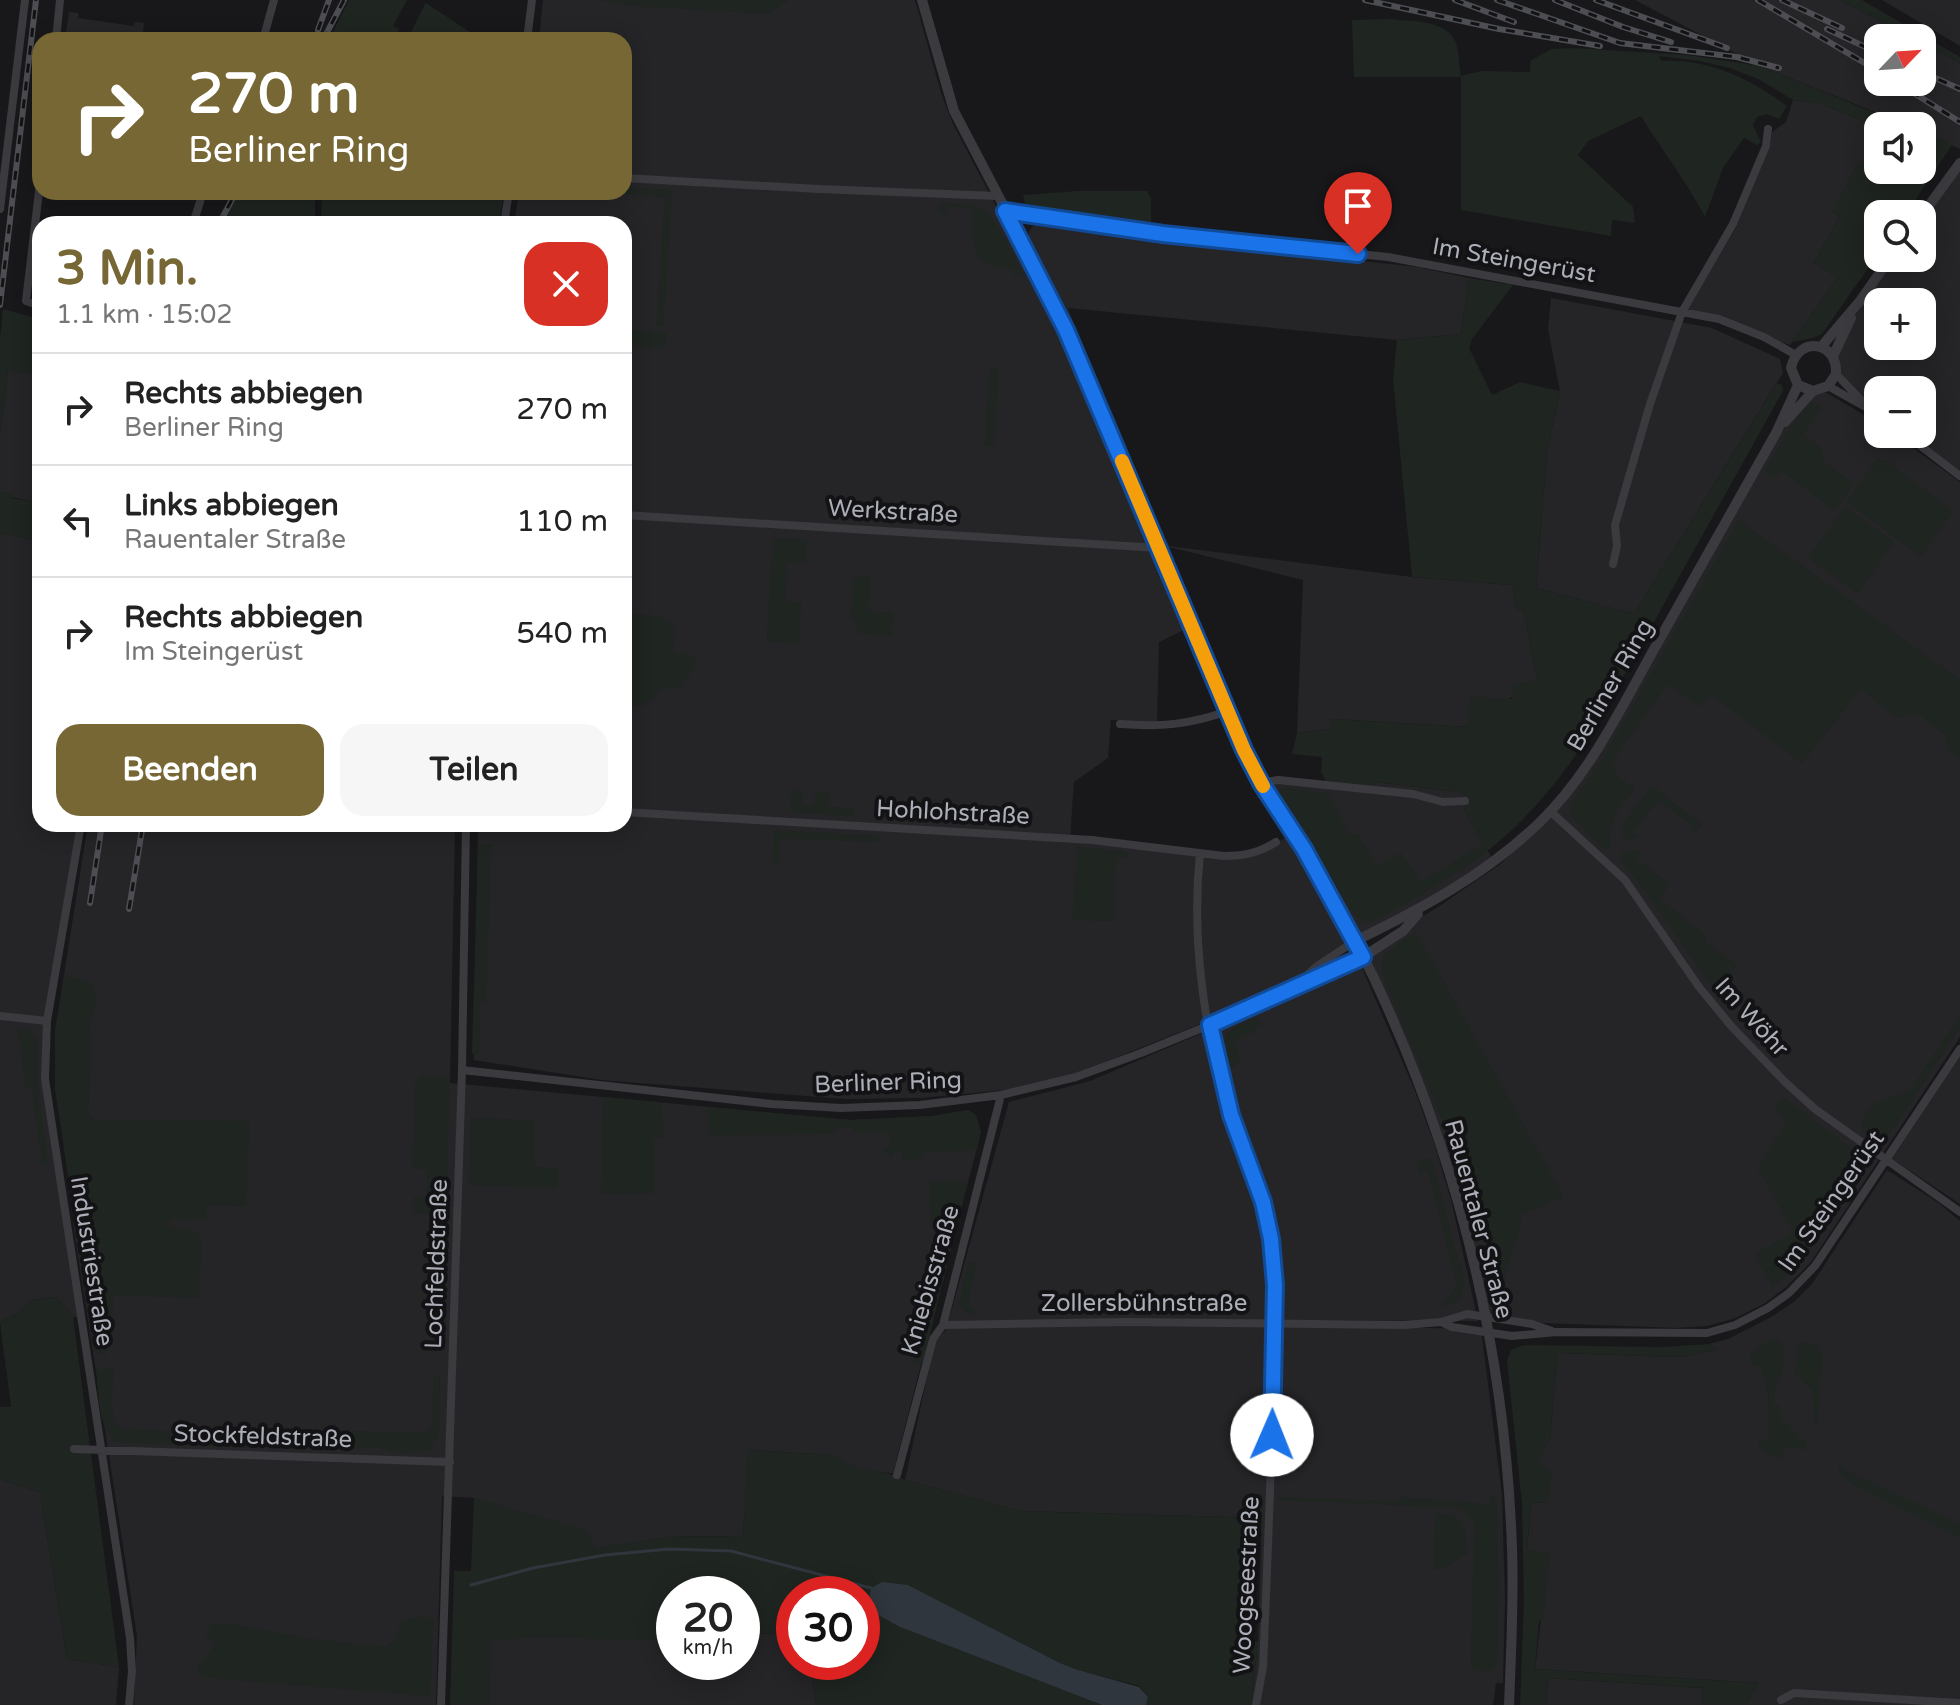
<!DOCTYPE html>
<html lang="de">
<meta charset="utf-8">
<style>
:root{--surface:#fff;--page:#f6f6f6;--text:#222;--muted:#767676;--line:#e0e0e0;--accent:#776734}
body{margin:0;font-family:"Varela Round",sans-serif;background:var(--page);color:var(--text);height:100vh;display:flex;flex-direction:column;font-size:30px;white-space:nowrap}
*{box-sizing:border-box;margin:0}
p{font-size:26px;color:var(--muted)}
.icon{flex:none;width:44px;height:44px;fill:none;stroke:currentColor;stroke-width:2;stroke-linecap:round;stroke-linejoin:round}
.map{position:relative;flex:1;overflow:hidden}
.sheet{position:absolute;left:32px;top:216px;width:600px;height:616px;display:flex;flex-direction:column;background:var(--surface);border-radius:24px;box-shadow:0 4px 20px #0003}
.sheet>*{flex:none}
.hud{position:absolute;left:32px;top:32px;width:600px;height:168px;border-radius:24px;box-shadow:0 4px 20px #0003;background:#776734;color:#fff;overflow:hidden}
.needle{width:52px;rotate:65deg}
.controls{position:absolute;left:1864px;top:24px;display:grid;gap:16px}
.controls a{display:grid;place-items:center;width:72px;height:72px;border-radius:16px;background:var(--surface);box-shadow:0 4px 20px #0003;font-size:40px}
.speed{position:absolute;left:656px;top:1576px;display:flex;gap:16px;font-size:40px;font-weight:700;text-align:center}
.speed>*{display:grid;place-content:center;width:104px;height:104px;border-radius:50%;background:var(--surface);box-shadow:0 4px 20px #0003;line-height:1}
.speed small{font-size:20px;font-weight:400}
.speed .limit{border:12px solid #d22;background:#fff;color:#111}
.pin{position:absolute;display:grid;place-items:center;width:68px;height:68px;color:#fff;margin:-82px -34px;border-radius:50% 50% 50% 0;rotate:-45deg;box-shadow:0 0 8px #0007}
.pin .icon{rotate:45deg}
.me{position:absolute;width:88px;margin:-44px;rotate:1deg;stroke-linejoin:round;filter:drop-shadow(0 0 6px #0008)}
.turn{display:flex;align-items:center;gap:28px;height:168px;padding:0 24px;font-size:36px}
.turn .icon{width:104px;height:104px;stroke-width:2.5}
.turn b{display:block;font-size:56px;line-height:68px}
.round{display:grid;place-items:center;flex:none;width:84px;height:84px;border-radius:24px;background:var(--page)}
.overview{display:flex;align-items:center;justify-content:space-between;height:136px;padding:0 24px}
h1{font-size:48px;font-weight:700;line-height:60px;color:var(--accent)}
.action{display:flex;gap:16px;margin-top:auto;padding:16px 24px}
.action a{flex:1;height:92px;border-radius:24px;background:var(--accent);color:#fff;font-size:32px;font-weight:700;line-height:92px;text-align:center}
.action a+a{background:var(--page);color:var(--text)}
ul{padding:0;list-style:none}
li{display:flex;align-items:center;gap:24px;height:112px;padding:0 24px;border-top:2px solid var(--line)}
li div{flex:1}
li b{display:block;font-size:30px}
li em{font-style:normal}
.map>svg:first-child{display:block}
.built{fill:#252427;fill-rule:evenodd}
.green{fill:#1f2520}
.water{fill:#30363d}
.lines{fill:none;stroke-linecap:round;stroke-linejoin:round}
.stream{stroke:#30363d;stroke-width:3}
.minor{stroke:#3a3a3f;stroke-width:8}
.tertiary{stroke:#3a3a3f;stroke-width:10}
.rail-casing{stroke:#4d4e53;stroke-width:6}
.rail{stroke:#131315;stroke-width:3;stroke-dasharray:9;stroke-linecap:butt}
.route-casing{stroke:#114b97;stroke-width:20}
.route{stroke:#1a73e8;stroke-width:14}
.slow{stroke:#f59e0b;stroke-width:14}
.labels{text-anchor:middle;stroke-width:8;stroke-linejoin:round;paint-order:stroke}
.street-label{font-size:24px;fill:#acaeb8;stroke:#131315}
</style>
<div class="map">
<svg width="1960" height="1705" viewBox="0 0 1960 1705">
<rect width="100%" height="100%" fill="#18181a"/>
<path class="built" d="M543 0H915L941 93 952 122 1049 307 1186 629 1159 642 1157 724 1111 720 1108 758 1074 782 1070 840 1222 858 1269 849 1289 835 1335 912 1353 948 1205 1022 1075 1074 1015 1089 921 1098 844 1099 601 1080 474 1060 478 824H624V224H514L519 192H624V40H539Z
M1635 0H1840L1913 38H1878V82H1922V43L1960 63V149L1922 132V126H1910L1760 66Z
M1882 0H1960V46Z
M69 12 78 13V18L134 26 135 22 144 23 142 40H102L75 36 74 40 65 39Z
M1793 100 1819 103 1878 127V168L1867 163 1833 212 1840 216 1814 263 1838 277 1790 345 1686 311 1736 228 1770 146 1772 132 1786 122Z
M1960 167V474L1904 434H1922V390H1878V415L1835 373 1832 356 1863 302 1895 258H1922V220ZM1878 302H1922V346H1878Z
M1041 222 1163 239 1417 267 1469 278 1461 334 1397 340 1068 308 1083 350 1169 546 1412 577 1512 585 1517 609 1524 611 1537 680 1468 727 1332 719 1330 729 1297 733 1303 580 1169 547 1085 357 1067 309 1029 239V232L1033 226Z
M1551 298 1712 328 1780 359 1783 373 1634 614 1536 588 1547 451 1560 391 1548 329Z
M34 363H40V503L11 497V494L0 492V434L8 371Z
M1825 392 1878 423V434H1894L1960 482V1037L1811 1262 1785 1288 1764 1304 1733 1319 1707 1326 1676 1328 1489 1321 1461 1204 1364 952 1438 907 1499 865 1544 823 1593 761 1777 434 1811 396Z
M0 533 40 541V824H77L42 1079 79 1317H73L57 1297 31 1300 19 1313 0 1322Z
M1280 776 1374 787 1376 782 1459 792 1469 797 1464 810 1492 858 1359 944 1259 780Z
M88 824H455L450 1083 850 1120 932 1116 968 1110 976 1115 981 1132 893 1473 870 1472 844 1464 833 1455 749 1450 743 1537 676 1536 595 1549 474 1498 442 1496 436 1705H134L137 1636 73 1223 76 1219 55 1088V1031Z
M1356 954 1415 1091 1435 1146 1452 1204 1478 1321 1278 1320V1272L1224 1078 1216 1030Z
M1207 1031 1268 1235 1272 1284 1270 1325 1481 1329 1502 1495 1505 1598 1503 1683H1496L1493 1705H1251L1258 1642 1262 1518 1020 1511 905 1480 935 1341 946 1330 1009 1102 1090 1081Z
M1960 1055V1204L1891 1158Z
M1887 1170 1940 1204 1960 1221V1705H1745L1759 1683 1535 1669 1549 1554 1527 1551 1531 1502 1548 1503 1537 1461 1550 1439 1557 1353 1679 1357 1718 1350 1709 1344 1728 1339 1773 1316 1795 1301 1812 1284Z
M0 1479 40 1492 67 1659 119 1667 116 1705H0Z
M674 1631V1662H742V1634L794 1633V1662H811L816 1705H450L454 1634Z
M1548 1678 1703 1688 1702 1705H1546Z"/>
<path class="green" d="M349 0H407L393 26 399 29 394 40H329Z
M600 0H789L767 14 623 5Z
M1840 0H1862L1960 57V63L1922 43V38H1913Z
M426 2V3L482 40H407Z
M1391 19C1412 22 1447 19 1456 43 1459 53 1459 66 1461 76L1481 71 1530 72 1531 60 1552 49 1575 48 1687 55 1760 66 1907 126 1878 127 1819 103 1793 100 1760 80 1730 68 1699 61 1659 56 1661 61C1708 58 1751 79 1787 106L1779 119 1766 114 1757 117 1753 125 1761 142 1757 145 1744 138 1723 168 1705 217C1686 181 1662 150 1641 116L1588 141 1578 155 1633 207 1635 223 1612 220 1611 236 1461 210V77H1354L1352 20Z
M1922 132 1952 145 1906 214H1878V254L1822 334 1813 338 1792 342 1838 277 1814 263 1840 216 1832 211 1857 165 1867 163 1878 170 1900 178 1904 170H1922Z
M624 187 672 190 663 326H657L665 197 615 193 624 192Z
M1078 191H1147L1151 198V223L1144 225 1025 204 1023 195Z
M239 192H315V224H223Z
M322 192H504L499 224H321Z
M940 203 975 205 989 212 1023 274 1014 276V269C968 266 972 247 973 208L948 206 947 214 939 213Z
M1469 278 1513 285 1472 339 1469 348 1492 395 1520 382 1560 391 1547 451 1536 588 1634 614 1777 383 1782 385 1783 391 1607 706C1571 767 1529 823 1470 864 1441 884 1409 900 1380 918L1371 922 1362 921 1349 907 1280 801 1279 792 1286 788 1329 794 1350 836 1357 833 1377 866 1401 853 1421 882 1483 844 1464 810 1469 797 1459 792 1376 782 1375 787 1326 781 1321 772 1322 757 1292 754 1297 733 1330 729 1332 719 1468 727 1470 697 1512 699 1513 685 1537 680 1524 611 1517 609 1512 585 1412 577 1393 379 1397 340 1461 334Z
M3 309 40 319V363H34L32 375 8 371 0 434V339Z
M624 330 667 333V343L661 348 624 346Z
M990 368H998L994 446H985Z
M1814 402 1821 407 1803 435 1820 447 1824 463 1854 483 1835 511 1781 470 1774 478 1765 471 1790 428 1808 403Z
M1876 459 1885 460 1953 511 1921 557 1847 502Z
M0 492 11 494 12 498 40 503V541L0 533Z
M1845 507 1894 542 1858 594 1808 558Z
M1739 520 1960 680V759L1949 751 1946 736 1919 714 1896 717 1861 689 1802 763 1712 695 1699 706 1668 684 1611 763 1617 768 1614 774 1635 789C1618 810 1607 818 1611 847L1606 850 1575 821 1569 807 1603 758Z
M773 538 807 540V563L787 562 786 601 801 603 798 643 767 641Z
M853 577 870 578 868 611 893 613 892 636 858 633 855 618H851Z
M628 614 665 617V621L675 622 674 653 688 654 697 661 681 689H660L655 699 647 700 645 707 624 702V628L627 627Z
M1652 786 1702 824 1695 833 1692 830 1694 827 1658 800 1633 832 1639 837 1627 839 1623 836 1624 823Z
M792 789 803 790V805L815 806 816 792H829L828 807 854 808 853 816 791 812Z
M905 804 908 814 1026 821V826L907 819 903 816 901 809Z
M774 830 881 836 876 842 780 838 779 861 773 864Z
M491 844 486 1002 480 1003 479 1054H472L478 846Z
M1077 847 1128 852V857L1116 858 1115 921 1073 920Z
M1632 851 1641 852 1636 859 1670 884 1659 899 1704 933 1706 942 1737 965 1716 992 1640 884 1619 859 1623 853Z
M1416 932 1563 1196 1543 1207 1521 1213 1520 1228 1496 1302 1492 1286 1498 1281 1487 1237 1479 1239 1444 1125 1381 970 1384 955Z
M65 975 91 983 96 997 89 1029 92 1041 88 1112 95 1120 249 1121 246 1206 207 1205 206 1220H170V1228L191 1229 198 1233 201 1243 199 1298 113 1295 111 1334 107 1335 106 1355 94 1352 55 1088V1031Z
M1960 1016V1027L1891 1132 1879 1140 1863 1133 1861 1124 1868 1110 1876 1103 1910 1090Z
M1255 1018 1262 1024 1255 1027 1256 1031 1238 1039 1235 1045 1240 1062 1232 1067 1227 1065C1219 1033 1227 1030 1255 1018Z
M28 1029 37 1040 39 1098 48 1164 42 1165 32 1089H26L18 1030Z
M420 1076 450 1078 445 1215 413 1213 414 1196H427L428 1170 413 1168 415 1084Z
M604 1097 660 1102 664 1137 653 1138 654 1193 601 1194Z
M1784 1098 1856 1152 1863 1169 1806 1257 1773 1287 1755 1255 1794 1232 1758 1169 1786 1121 1776 1108Z
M708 1107 850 1120 932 1116 968 1110 976 1115 981 1132 977 1150 925 1152 923 1159H903L902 1152H894L892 1159 882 1149 890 1148 889 1133H854L853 1127H838L833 1134 708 1135Z
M471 1118 535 1120V1167L558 1168 557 1187 469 1185Z
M1431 1158 1465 1284 1459 1301 1443 1307 1442 1302 1447 1301 1457 1284 1428 1171 1419 1173 1417 1163Z
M968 1181 923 1362 914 1364 944 1235 940 1226 930 1221V1182Z
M436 1242H444L442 1320 435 1315Z
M969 1261 977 1263 967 1306 974 1308 973 1316 965 1313 959 1303Z
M57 1297 73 1317 119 1667 67 1659 40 1492 0 1479V1407H11L0 1322 19 1313 31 1300Z
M1774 1339 1782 1343C1788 1368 1774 1382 1773 1405H1779L1781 1418 1806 1443V1449L1784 1447 1783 1457 1779 1460 1760 1448 1759 1438 1769 1442 1768 1394 1761 1367 1752 1365 1750 1356 1757 1348Z
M1798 1342 1819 1345 1822 1355 1817 1426 1815 1427 1813 1391 1795 1374Z
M1709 1344 1719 1350 1679 1357 1557 1353 1550 1439 1538 1461 1551 1471 1548 1503 1531 1502 1527 1550 1549 1553 1543 1620 1539 1621 1535 1669 1759 1683 1745 1705H1702L1703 1688 1548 1678 1546 1705H1520L1524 1600 1522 1504 1507 1360 1511 1350 1524 1345 1661 1347Z
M96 1369H114C113 1388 107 1415 120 1429L255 1435V1448L119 1442C96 1432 99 1390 96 1369Z
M434 1375H440L439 1433 430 1449C414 1454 395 1454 381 1448L300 1445 294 1449 270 1448 267 1435H282L283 1429 423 1433 429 1430 432 1424Z
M748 1450 834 1455C855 1474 882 1467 905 1480L1020 1511 1262 1518V1534H1253L1249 1641 1258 1642 1251 1705H1146L1148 1697 1139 1686 1075 1669 1060 1663 908 1585 900 1627 1102 1705H816L811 1662H862V1594H794V1633L742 1634V1594H674V1641L538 1637 492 1640 489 1705H450L454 1571H471L474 1498 587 1530 595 1548 676 1536 743 1537Z
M1840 1465 1846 1471 1960 1524V1537L1852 1484 1839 1472Z
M1491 1495H1496L1499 1584 1497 1664 1489 1671 1475 1670 1471 1663 1475 1524 1461 1508 1278 1500 1279 1497 1398 1501 1399 1497 1490 1504Z
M1436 1513 1453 1515C1466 1526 1467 1538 1467 1555 1454 1559 1447 1569 1434 1570Z
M418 1617 433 1618 430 1696 211 1678 200 1675 198 1667 214 1647 206 1633 212 1624H232L312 1639 386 1647 395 1640 402 1621Z"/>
<path class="water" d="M882 1582 908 1585 1060 1663 1075 1669 1139 1687 1148 1697 1146 1705H1102L900 1627 873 1612 869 1599 871 1588Z"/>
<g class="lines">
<path class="stream" d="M471 1585 533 1568 605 1555 669 1549 731 1551 871 1588"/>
<path class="minor" d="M56 40 60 0
M263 40 274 0
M527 40 532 0
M624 178 819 189 997 196
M40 183 26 301 40 306
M0 209 25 0
M1005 211 1163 234 1388 257 1719 319 1764 337 1796 355
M193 224 203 192
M504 224 509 192
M1836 374 1862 401
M1828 386 1878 414
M1905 434 1960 476
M624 515 1159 548
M1613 564 1617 546 1615 525 1650 404 1682 312 1733 224 1766 146 1768 129
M1120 724C1161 727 1188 725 1228 711
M1261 783 1278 780 1413 794 1443 802 1465 801
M1550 811 1625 880 1699 987 1732 1027 1785 1082 1815 1109 1960 1212
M624 812 1092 840 1224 856C1244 856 1258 853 1276 842
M81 824 47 1021 45 1079 130 1638 132 1671 129 1705
M1200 853C1191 939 1204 1034 1231 1116 1244 1156 1263 1195 1271 1237 1280 1286 1274 1338 1273 1388 1271 1481 1267 1574 1263 1667L1256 1705
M1299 983 1317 966 1355 941
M0 1016 47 1021
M462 1070 772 1104 841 1108 920 1105 1001 1095 1076 1077 1141 1053 1261 1004 1296 986 1363 957
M1441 1322 1452 1327 1512 1336 1557 1332 1707 1333 1735 1325 1768 1308 1789 1293 1815 1266 1960 1049
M943 1325 1127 1322 1404 1325 1441 1322 1467 1314 1532 1324 1552 1331
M74 1449 450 1462
M897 1475 933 1339 943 1325 1001 1095
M1781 1700 1794 1693 1960 1703
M441 1705 462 1070 466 824"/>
<path class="tertiary" d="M922 0 954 111 1055 304 1244 750C1262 785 1283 816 1303 849 1328 890 1352 933 1373 976 1458 1156 1505 1349 1512 1548 1514 1600 1511 1653 1509 1705
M1922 215 1960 163
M1821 347 1860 301 1890 258
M1833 356 1851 318
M1785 422 1813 391 1828 386 1836 374C1838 341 1798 335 1791 368L1798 385 1813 391
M1355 941C1421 909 1485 875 1539 823 1589 775 1620 710 1653 651 1694 578 1735 505 1776 433L1798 385
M1363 957 1403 931 1418 914"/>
<defs>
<path id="rail" d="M1365 0 1499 29 1600 46
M1455 0 1514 22
M1497 0 1620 43 1737 57 1779 68
M1555 0 1623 27 1671 42
M1596 0 1727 48
M1758 0 1878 71
M1782 0 1842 28
M1827 29 1878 53
M318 30 329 0
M323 40 344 0
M1922 72 1960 89
M1896 82 1960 122
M219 224 236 192
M0 305 36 0
M90 903 102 824
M129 909 143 824"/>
</defs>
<use href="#rail" class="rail-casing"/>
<use href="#rail" class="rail"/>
</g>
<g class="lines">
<defs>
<path id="route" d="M1272 1435 1275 1285 1271 1239 1263 1202 1231 1115 1210 1025 1363 957 1304 849 1261 783 1244 750 1066 330 1005 211 1163 234 1358 254"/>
</defs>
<use href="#route" class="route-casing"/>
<use href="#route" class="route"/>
<path class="slow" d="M1122 461 1244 750 1263 786"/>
</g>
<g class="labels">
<g class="street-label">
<text transform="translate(1514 260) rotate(10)" y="8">Im Steingerüst</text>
<text transform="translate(893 511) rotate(3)" y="8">Werkstraße</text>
<text transform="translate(1610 685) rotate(-60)" y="8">Berliner Ring</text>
<text transform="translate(953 812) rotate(3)" y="8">Hohlohstraße</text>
<text transform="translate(1752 1017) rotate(48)" y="8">Im Wöhr</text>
<text transform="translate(888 1082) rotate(-2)" y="8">Berliner Ring</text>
<text transform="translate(1831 1201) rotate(-55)" y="8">Im Steingerüst</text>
<text transform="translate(1479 1219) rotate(75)" y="8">Rauentaler Straße</text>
<text transform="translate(92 1261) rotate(81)" y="8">Industriestraße</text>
<text transform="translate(436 1264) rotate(-88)" y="8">Lochfeldstraße</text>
<text transform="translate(930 1280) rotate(-74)" y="8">Kniebisstraße</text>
<text x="1144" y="1311">Zollersbühnstraße</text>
<text transform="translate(263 1436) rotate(2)" y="8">Stockfeldstraße</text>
<text transform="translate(1246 1585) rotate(-87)" y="8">Woogseestraße</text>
</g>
</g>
</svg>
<div class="controls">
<a><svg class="needle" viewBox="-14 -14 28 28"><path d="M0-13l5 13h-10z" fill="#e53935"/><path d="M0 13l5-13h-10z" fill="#767676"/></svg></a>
<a><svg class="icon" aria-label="sound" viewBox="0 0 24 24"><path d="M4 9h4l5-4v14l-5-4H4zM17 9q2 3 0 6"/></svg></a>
<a><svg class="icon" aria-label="search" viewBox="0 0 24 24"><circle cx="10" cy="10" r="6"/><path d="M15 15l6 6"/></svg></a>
<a>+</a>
<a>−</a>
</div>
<div class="speed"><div>20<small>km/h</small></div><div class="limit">30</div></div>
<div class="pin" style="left:1358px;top:254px;background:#d93025"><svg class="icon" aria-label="arrive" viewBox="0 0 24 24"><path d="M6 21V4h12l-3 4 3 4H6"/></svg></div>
<svg class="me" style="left:1272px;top:1435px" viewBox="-20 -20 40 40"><circle r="19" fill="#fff"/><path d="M0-13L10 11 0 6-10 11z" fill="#1a73e8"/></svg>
<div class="hud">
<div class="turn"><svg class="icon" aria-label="right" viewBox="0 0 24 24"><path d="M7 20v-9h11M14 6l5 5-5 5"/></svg><div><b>270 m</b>Berliner Ring</div></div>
</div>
<section class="sheet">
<div class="overview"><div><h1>3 Min.</h1><p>1.1 km · 15:02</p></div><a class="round" style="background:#d93025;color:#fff"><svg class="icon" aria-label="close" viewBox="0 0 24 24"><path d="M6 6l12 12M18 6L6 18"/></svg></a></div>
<ul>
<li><svg class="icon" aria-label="right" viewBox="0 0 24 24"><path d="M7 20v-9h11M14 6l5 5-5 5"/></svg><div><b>Rechts abbiegen</b><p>Berliner Ring</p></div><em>270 m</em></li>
<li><svg class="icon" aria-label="left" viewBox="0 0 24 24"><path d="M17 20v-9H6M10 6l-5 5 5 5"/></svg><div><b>Links abbiegen</b><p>Rauentaler Straße</p></div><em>110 m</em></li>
<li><svg class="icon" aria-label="right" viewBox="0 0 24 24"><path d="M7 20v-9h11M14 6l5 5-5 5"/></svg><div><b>Rechts abbiegen</b><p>Im Steingerüst</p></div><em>540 m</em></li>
</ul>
<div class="action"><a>Beenden</a><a>Teilen</a></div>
</section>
</div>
